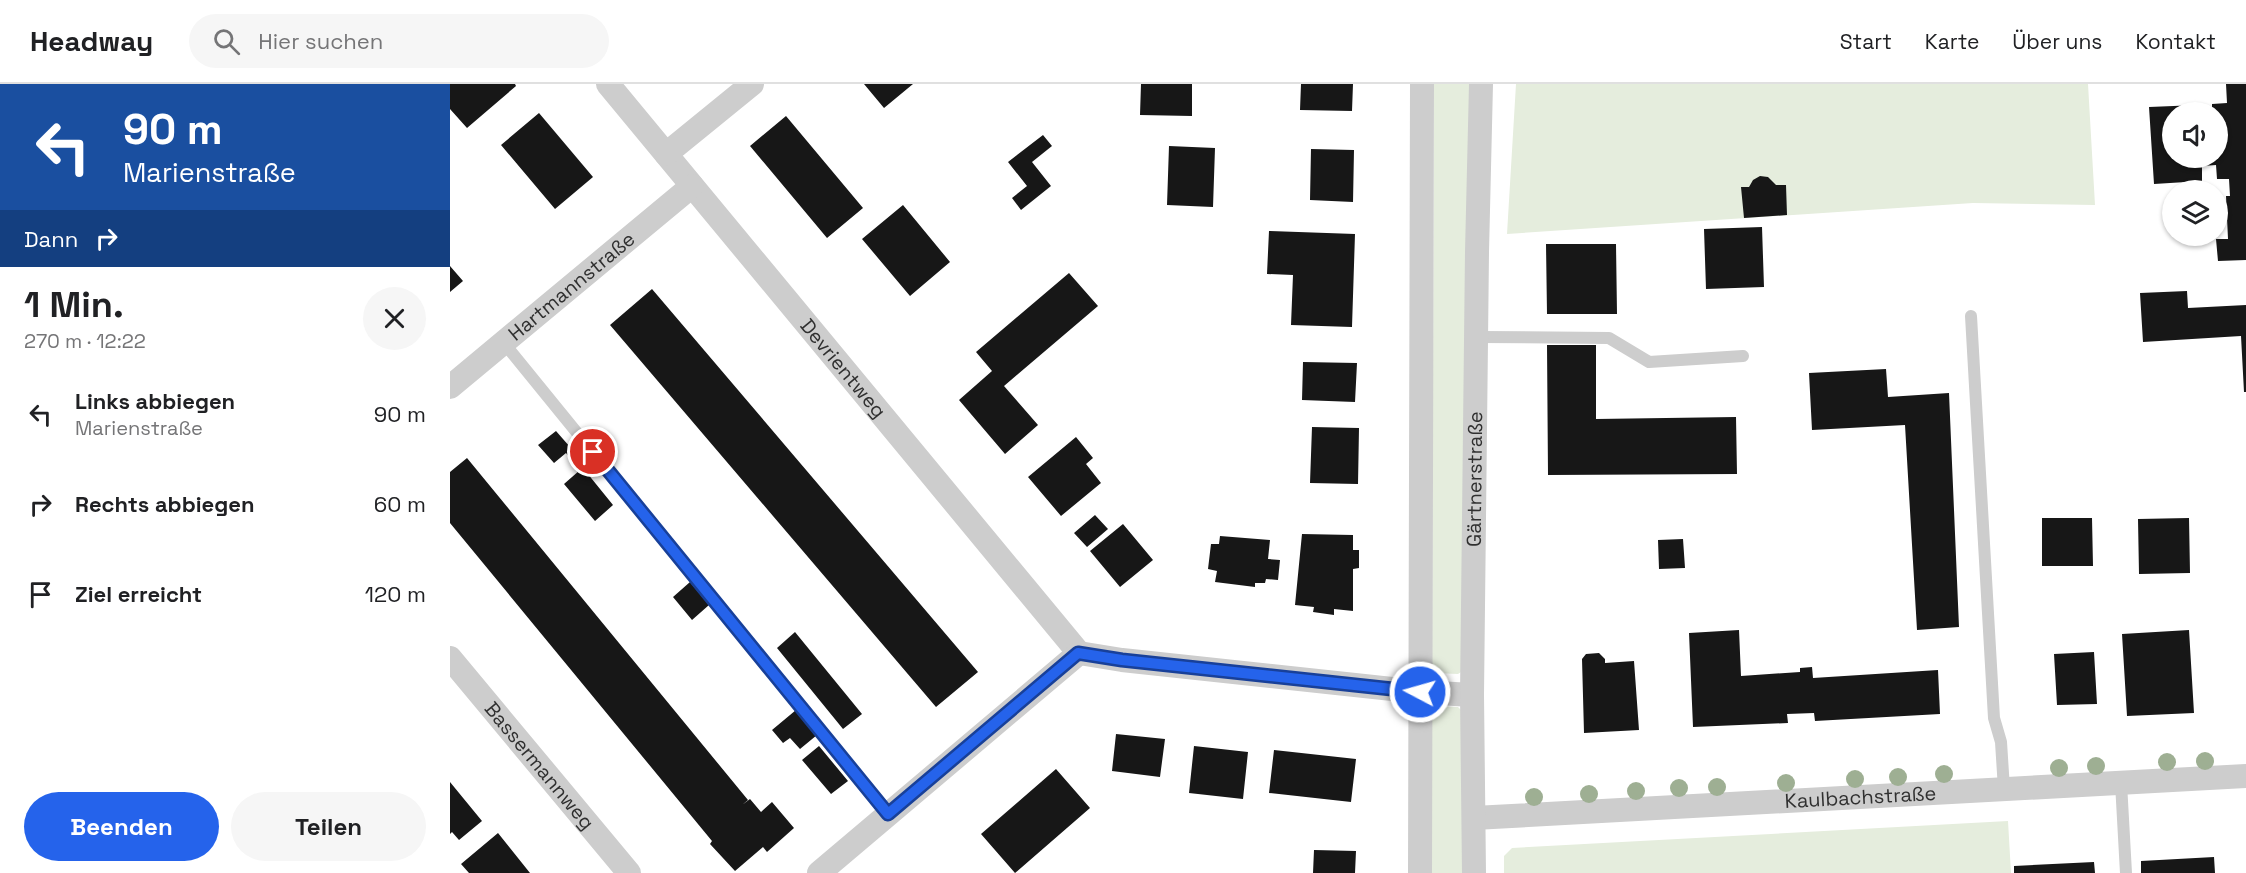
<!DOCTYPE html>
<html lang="de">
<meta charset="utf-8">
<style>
:root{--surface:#fff;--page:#f6f6f6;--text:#202124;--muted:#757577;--line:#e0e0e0;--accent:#2563eb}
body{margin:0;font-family:"Space Grotesk",sans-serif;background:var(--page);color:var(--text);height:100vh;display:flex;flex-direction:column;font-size:22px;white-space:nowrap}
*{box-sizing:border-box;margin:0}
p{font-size:20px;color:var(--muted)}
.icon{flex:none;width:33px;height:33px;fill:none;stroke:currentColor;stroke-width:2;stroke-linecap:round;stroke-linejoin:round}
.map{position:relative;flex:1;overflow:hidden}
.side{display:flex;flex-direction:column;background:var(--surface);width:450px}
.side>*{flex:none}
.guide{background:#1a4fa0;color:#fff;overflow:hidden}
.tools{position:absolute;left:1712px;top:18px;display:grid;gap:12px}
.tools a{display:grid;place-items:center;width:66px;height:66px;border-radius:50%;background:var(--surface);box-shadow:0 2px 4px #0004;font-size:30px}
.pin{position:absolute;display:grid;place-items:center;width:51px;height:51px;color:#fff;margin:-26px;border:3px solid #fff;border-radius:50%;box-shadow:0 2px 6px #0007}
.me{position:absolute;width:66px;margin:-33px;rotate:276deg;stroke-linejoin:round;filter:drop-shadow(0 0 4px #0008)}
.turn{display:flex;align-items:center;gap:21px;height:126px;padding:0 24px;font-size:27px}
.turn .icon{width:78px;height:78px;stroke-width:2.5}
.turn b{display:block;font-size:42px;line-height:51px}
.then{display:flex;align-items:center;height:57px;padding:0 24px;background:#0003;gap:12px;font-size:22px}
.round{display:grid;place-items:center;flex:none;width:63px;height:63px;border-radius:32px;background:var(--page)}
.overview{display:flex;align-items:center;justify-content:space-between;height:102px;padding:0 24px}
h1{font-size:36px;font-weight:700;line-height:45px}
.cta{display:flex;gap:12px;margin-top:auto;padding:12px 24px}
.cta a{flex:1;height:69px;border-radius:36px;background:var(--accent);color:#fff;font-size:24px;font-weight:700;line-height:69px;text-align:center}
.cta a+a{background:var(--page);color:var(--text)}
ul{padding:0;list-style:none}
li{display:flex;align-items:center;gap:18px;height:90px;padding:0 24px}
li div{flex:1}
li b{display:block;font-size:22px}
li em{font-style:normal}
header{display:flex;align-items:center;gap:36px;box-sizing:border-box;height:84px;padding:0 30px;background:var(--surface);border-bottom:2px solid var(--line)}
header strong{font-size:28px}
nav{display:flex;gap:33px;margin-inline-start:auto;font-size:21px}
.search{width:420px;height:54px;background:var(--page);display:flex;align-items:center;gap:15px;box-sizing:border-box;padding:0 21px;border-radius:33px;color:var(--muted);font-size:22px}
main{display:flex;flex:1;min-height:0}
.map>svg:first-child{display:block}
.green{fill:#e5eddd}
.building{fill:#171717}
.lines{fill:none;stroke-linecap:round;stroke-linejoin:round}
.lane{stroke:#cdcdcd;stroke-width:12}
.street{stroke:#cdcdcd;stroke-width:24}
.tree{fill:#9eaf93}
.route-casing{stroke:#184099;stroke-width:15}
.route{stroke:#2563eb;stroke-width:10}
.labels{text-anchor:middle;stroke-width:6;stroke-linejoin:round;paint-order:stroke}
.street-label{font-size:20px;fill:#303030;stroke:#fff}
</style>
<header>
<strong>Headway</strong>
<div class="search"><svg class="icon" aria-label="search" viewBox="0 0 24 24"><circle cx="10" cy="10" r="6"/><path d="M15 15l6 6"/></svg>Hier suchen</div>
<nav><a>Start</a><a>Karte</a><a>Über uns</a><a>Kontakt</a></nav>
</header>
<main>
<section class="side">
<div class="guide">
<div class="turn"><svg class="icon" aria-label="left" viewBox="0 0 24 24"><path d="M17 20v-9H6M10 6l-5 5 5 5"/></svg><div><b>90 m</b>Marienstraße</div></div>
<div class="then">Dann<svg class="icon" aria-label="right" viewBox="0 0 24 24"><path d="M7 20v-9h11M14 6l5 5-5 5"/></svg></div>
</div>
<div class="overview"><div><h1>1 Min.</h1><p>270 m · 12:22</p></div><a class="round"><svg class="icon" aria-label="close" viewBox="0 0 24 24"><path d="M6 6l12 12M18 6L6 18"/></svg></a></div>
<ul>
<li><svg class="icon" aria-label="left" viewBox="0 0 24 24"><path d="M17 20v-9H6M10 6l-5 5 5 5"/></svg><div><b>Links abbiegen</b><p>Marienstraße</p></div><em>90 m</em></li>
<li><svg class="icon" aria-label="right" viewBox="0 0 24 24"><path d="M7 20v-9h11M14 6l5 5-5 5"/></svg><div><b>Rechts abbiegen</b></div><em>60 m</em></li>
<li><svg class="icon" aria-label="arrive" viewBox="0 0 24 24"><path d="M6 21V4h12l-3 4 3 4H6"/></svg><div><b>Ziel erreicht</b></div><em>120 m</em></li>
</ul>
<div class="cta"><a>Beenden</a><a>Teilen</a></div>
</section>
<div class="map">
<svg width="1796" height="789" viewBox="0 0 1796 789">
<rect width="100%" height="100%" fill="#fff"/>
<path class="green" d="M984 0H1020L1011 588 1008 590 985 589 982 585Z
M1066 0H1638L1645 121 1523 119 1057 150Z
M985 622 1008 623 1012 627V789H982V626Z
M1558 737 1561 789H1054V772L1062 764Z"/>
<path class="building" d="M0 0H65L66 2 17 44 0 25Z
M414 0H463L434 24Z
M691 0H742V32L690 31Z
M851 0H903L902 27 850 26Z
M1776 0H1796V176L1768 177 1766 155H1778L1776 112H1780L1779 95H1767L1766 81 1752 82V97L1704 100 1699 23 1748 21V28H1722V74H1767V28H1762V20L1777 19Z
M89 29 143 93 105 125 51 61Z
M336 32 413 124 377 154 300 62Z
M593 51 602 62 582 78 601 102 571 126 562 114 577 102 558 78Z
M719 62 765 64 763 123 717 121Z
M861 65 904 66 903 118 860 116Z
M1310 92 1318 93 1326 101H1336L1337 131 1294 134 1291 103H1299L1303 96Z
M453 121 500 178 460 212 412 155Z
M1312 143 1314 203 1256 205 1254 145Z
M819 147 905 150 902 243 841 241 843 191 817 190Z
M1096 160H1166L1167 230H1097Z
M0 182 13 197 0 208Z
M619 189 648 222 554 302 588 341 555 370 509 316 542 287 526 268Z
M202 205 528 588 486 623 160 241Z
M1737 207 1738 224 1796 221V308H1794L1791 252 1693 258 1690 209Z
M1097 261H1146V335L1286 333 1287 390 1098 391Z
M853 278 907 279 905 318 852 316Z
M1436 285 1438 313 1499 309 1509 543 1467 546 1455 341 1362 346 1359 289Z
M862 343 909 344 908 400 860 399Z
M106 347 120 363 125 359 141 378 133 384 163 421 145 437 114 400 130 386 116 369 104 379 88 361Z
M626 353 643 374 636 380 651 399 611 432 578 393Z
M17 374 298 716 292 721 300 715 311 728 322 718 344 744 317 768 313 763 285 787 260 760 262 757 0 439V388Z
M645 431 658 445 637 463 624 449Z
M1592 434H1642L1643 482H1592Z
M1739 434 1740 489 1689 490 1688 435Z
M673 440 703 476 670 503 640 467Z
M852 450 903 451V466H909V484L903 485V527L884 525V531L863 528 864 523 845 521Z
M770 452 820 456 818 475 830 476 828 496 816 495 815 499H805V503L765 498 767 487 758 485 761 460H769Z
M1233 455 1235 484 1209 485 1208 456Z
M240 498 259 521 242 536 223 513Z
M1289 546 1291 592 1350 588V584L1362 583 1363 594 1488 586 1490 630 1365 637 1364 629 1337 630 1338 639 1243 643 1239 549Z
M1739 546 1744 629 1677 632 1672 550Z
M345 548 412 630 393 645 327 564Z
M1644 568 1647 620 1607 621 1604 570Z
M1149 569 1155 575V579L1184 577 1189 646 1134 649 1132 575 1136 570Z
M346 626 367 651 350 665 340 654 333 659 322 646Z
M666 650 715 655 710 693 662 687Z
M369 662 398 697 381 710 352 676Z
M744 662 798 668 793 715 739 709Z
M824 666 906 675 901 718 819 709Z
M606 685 640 724 565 789 531 750Z
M0 698 32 737 9 756 2 748 0 750Z
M48 749 80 789H19L11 780Z
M864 766 906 767 905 789H863Z
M1764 773 1765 789H1691V777Z
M1644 778 1645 789H1564V782Z"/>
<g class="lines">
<path class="lane" d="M1521 232 1544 634 1551 658 1554 705
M1027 253 1159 254 1199 278 1293 272
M54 259 438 731
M1671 699 1676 789"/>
<g class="street">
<path id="s1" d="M158 0 629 569"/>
<path d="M216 70 302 0"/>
<path id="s2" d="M0 303 242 102"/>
<path d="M629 569 672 576 970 608 1022 611"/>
<path id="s3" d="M0 574 179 789"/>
<path id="s4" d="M1024 734 1796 692"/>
<path d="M369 789 629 569"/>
<path d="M970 789 972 0"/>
<path id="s5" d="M1024 789 1022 611 1027 168 1031 0"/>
</g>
</g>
<g class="tree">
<circle cx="1755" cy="677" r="9"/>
<circle cx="1717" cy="678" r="9"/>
<circle cx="1646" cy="682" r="9"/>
<circle cx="1609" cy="684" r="9"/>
<circle cx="1494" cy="690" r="9"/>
<circle cx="1448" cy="693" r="9"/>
<circle cx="1405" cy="695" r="9"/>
<circle cx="1336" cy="699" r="9"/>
<circle cx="1267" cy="703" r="9"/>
<circle cx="1229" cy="704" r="9"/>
<circle cx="1186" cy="707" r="9"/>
<circle cx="1139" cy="710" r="9"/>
<circle cx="1084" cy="713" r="9"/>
</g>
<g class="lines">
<defs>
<path id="route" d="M143 368 438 730 628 569 672 576 970 608"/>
</defs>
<use href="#route" class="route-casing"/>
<use href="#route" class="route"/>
</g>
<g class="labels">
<g class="street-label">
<text dy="7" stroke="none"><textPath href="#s2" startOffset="158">Hartmannstraße</textPath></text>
<text dy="7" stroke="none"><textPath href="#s1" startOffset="369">Devrientweg</textPath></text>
<text dy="7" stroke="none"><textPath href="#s5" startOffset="394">Gärtnerstraße</textPath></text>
<text dy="7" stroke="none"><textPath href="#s3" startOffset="140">Bassermannweg</textPath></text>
<text dy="7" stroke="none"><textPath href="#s4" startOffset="387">Kaulbachstraße</textPath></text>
</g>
</g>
</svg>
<div class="tools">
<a><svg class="icon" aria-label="sound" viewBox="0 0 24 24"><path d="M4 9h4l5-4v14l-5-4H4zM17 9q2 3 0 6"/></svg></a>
<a><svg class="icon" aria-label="layers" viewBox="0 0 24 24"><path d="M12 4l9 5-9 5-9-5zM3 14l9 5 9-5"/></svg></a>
</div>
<div class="pin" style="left:143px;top:368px;background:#d93025"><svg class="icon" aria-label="arrive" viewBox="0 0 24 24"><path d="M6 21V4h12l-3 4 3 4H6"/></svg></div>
<svg class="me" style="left:970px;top:608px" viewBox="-20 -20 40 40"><circle r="17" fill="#2563eb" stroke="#fff" stroke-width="3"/><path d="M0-11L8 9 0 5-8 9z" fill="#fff"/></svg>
</div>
</main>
